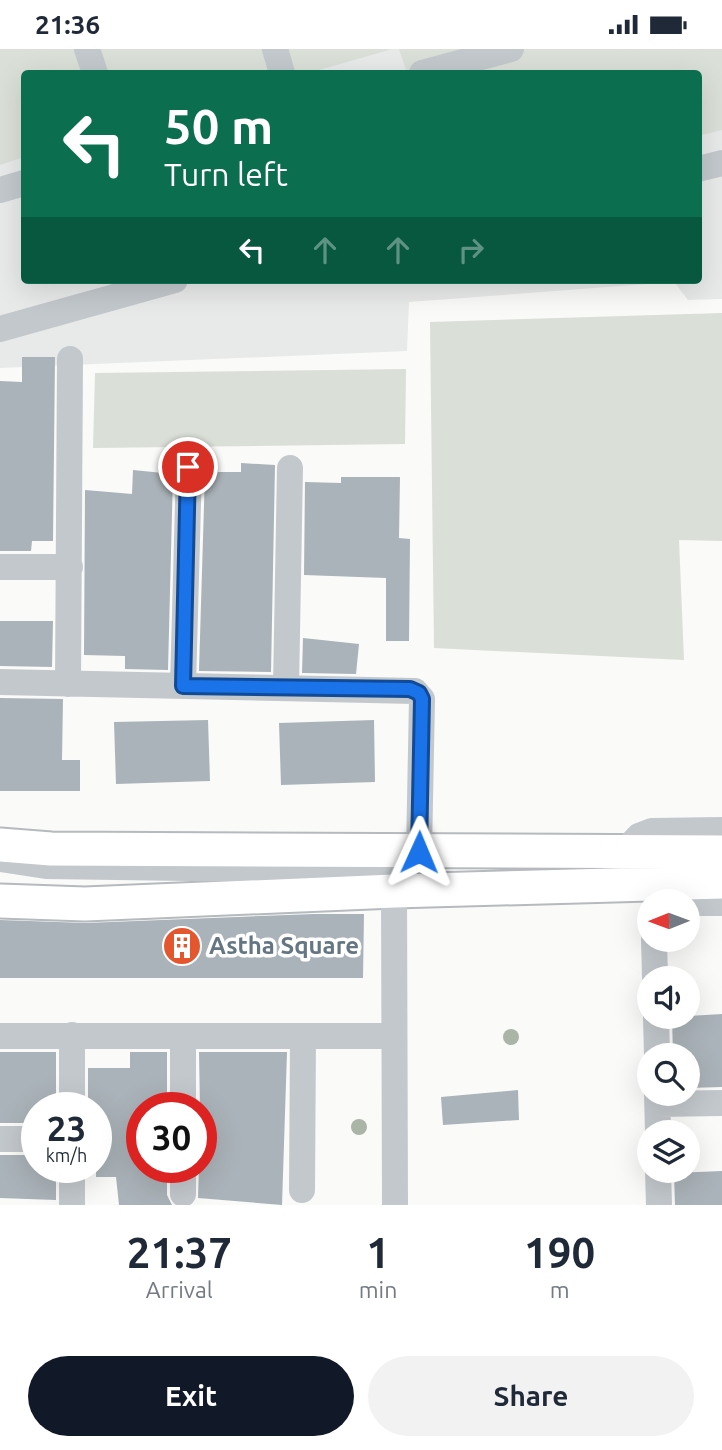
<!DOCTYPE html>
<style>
:root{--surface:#fff;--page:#f2f2f3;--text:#1f2937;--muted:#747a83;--accent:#111827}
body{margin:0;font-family:Ubuntu,sans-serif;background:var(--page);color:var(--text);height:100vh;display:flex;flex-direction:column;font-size:26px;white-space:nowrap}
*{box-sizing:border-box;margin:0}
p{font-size:23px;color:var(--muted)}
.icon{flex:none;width:38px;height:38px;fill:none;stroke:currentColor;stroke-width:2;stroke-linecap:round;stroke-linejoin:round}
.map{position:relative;height:1156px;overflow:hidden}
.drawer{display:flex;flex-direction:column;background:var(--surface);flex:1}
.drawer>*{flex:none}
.guide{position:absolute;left:21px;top:21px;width:681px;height:214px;border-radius:7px;box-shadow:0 7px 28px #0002;background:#0b6e4f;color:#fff;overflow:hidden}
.needle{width:46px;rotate:269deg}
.tools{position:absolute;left:637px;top:840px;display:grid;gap:14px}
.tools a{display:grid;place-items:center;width:63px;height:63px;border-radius:50%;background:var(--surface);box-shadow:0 7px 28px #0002;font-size:35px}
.speed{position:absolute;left:21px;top:1043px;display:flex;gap:14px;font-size:35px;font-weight:700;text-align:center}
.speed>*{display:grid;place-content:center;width:91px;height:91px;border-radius:50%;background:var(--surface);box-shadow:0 7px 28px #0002;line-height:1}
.speed small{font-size:18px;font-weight:400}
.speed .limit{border:10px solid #d22;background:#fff;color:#111}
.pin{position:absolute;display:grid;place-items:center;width:60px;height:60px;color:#fff;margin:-30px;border:4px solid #fff;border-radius:50%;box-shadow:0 2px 7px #0007}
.me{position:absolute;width:77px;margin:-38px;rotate:1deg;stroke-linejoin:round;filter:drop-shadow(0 0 5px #0008)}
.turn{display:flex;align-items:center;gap:24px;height:147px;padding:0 28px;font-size:32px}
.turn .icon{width:91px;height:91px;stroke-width:2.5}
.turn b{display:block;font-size:49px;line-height:60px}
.lanes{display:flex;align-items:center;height:66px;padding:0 28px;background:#0003;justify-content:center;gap:35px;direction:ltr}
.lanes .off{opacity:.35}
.eta{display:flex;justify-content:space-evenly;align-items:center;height:119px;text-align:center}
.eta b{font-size:42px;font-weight:600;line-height:49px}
.action{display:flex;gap:14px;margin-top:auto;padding:14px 28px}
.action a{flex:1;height:80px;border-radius:42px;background:var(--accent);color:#fff;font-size:28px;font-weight:600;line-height:80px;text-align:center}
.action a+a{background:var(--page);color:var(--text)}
.status{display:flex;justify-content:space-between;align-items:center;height:49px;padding:0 35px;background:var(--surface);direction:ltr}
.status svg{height:19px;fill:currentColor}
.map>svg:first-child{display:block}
.built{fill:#e8e9e9;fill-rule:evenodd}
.green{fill:#dadfd7}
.building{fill:#aab3b9}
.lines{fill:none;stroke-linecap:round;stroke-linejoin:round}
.major-casing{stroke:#b5babe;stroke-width:37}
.minor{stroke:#c3c8cc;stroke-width:26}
.major{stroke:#fff;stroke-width:33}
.tree{fill:#aab4a7}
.route-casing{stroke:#114b97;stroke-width:18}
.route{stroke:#1a73e8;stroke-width:12}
.labels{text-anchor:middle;stroke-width:7;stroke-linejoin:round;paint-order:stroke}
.poi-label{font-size:24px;font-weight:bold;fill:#657683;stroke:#fff;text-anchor:start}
</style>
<div class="status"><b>21:36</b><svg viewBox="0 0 49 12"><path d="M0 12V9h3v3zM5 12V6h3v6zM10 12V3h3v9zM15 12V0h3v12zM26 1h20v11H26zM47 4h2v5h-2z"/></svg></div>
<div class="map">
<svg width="722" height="1156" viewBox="0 0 722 1156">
<rect width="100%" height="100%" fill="#fafaf8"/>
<path class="built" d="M0 0H722V250L688 251 674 233 409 253 407 302 0 319ZM24 24H698V231H24Z"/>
<path class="green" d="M0 0H392L309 24H24V108L0 116Z
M399 0H722V81L698 87V24H407Z
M722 264V492L679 491 684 611 434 599 430 273Z
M406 320 405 395 93 399 95 324Z"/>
<path class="building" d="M22 308H55L53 492H32L31 502H0V332L22 333Z
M241 414 275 416 271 623 199 622 205 423H241Z
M133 421 173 425 168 621 125 620V607L84 606 85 441 132 445Z
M341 428H400L399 489 410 490 409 592H386V529L304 526 305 433 341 434Z
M0 572H53L52 618 0 617Z
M303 589 359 595 356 625 302 624Z
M0 649 63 650 62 711H80V742H0Z
M208 671 210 732 116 735 114 673Z
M374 671 375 733 281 736 279 674Z
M314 865H364L363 929H0V871L86 874Z
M722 965V1038L688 1039V1006H673L672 968Z
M0 1003H56V1059H37V1074H0Z
M130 1003H167V1059H142V1118H167V1146L172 1156H119L116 1128H96V1059H88V1019H130Z
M199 1003H287L282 1156 198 1149 199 1118H201Z
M518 1041 519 1071 443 1076 441 1048Z
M0 1106H37V1118H56V1151L0 1149Z
M722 1122V1156H675L674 1124Z"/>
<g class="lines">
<defs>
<path id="major" d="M0 796 51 800 722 803
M0 852 85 855 394 842 722 833"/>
</defs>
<use href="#major" class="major-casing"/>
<path class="minor" d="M87 0 95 24
M275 0 282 24
M422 24 511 0
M698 120 722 114
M0 141 24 134
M0 280 175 231
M0 518H70
M0 633 415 642 422 650 419 803
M68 635 70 310
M183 637 189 418
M286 638 290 419
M623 804 639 787 652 782 722 781
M1 810 46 817 394 822
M394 842 395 1156
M688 854H722
M654 891 655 929
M656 968 657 1006
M0 987H394
M657 1045 658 1083
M658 1055 722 1054
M72 1059V986
M183 1059V988
M0 1090H37
M72 1118V1156
M658 1122 659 1156
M302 1141 303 987
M183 1145V1118"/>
<use href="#major" class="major"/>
</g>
<g class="tree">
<circle cx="511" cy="988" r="8"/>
<circle cx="359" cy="1078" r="8"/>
</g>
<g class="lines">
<defs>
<path id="route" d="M188 418 183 637 410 640 419 644 422 650 419 803"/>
</defs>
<use href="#route" class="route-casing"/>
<use href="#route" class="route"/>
</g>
<defs>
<symbol id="building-disc" viewBox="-11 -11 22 22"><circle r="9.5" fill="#e4572e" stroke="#fff"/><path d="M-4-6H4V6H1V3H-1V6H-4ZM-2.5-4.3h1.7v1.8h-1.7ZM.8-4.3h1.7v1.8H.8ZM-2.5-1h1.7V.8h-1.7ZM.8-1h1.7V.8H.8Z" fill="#fff"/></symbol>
</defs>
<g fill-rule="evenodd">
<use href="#building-disc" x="160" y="875" width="44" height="44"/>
</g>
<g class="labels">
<g class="poi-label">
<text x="209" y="905">Astha Square</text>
</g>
</g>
</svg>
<div class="tools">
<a><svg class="needle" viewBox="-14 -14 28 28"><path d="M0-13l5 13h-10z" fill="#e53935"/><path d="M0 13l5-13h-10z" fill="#747a83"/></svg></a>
<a><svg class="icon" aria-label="sound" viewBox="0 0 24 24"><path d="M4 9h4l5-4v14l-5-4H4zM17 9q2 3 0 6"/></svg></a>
<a><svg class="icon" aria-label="search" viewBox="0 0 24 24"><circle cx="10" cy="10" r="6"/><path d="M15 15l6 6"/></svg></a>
<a><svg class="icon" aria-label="layers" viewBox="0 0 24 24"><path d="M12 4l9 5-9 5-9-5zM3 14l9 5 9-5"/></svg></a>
</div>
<div class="speed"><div>23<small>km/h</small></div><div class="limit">30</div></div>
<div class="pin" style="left:188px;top:418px;background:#d93025"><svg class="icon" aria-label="arrive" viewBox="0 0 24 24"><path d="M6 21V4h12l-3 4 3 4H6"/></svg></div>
<svg class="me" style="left:419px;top:803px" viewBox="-20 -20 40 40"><path d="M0-17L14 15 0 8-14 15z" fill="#1a73e8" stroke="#fff" stroke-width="4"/></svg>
<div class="guide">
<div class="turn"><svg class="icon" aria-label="left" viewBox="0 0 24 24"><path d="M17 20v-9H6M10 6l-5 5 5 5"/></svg><div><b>50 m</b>Turn left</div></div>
<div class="lanes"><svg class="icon" aria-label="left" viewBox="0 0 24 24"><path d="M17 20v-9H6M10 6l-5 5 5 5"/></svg><svg class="icon off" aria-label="ahead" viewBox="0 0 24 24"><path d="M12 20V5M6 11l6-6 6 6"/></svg><svg class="icon off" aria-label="ahead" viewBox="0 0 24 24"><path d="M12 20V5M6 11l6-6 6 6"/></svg><svg class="icon off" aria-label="right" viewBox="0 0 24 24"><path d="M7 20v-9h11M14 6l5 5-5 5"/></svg></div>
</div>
</div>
<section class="drawer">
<div class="eta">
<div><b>21:37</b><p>Arrival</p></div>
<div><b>1</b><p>min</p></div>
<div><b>190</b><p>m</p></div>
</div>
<div class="action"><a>Exit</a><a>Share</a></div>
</section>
